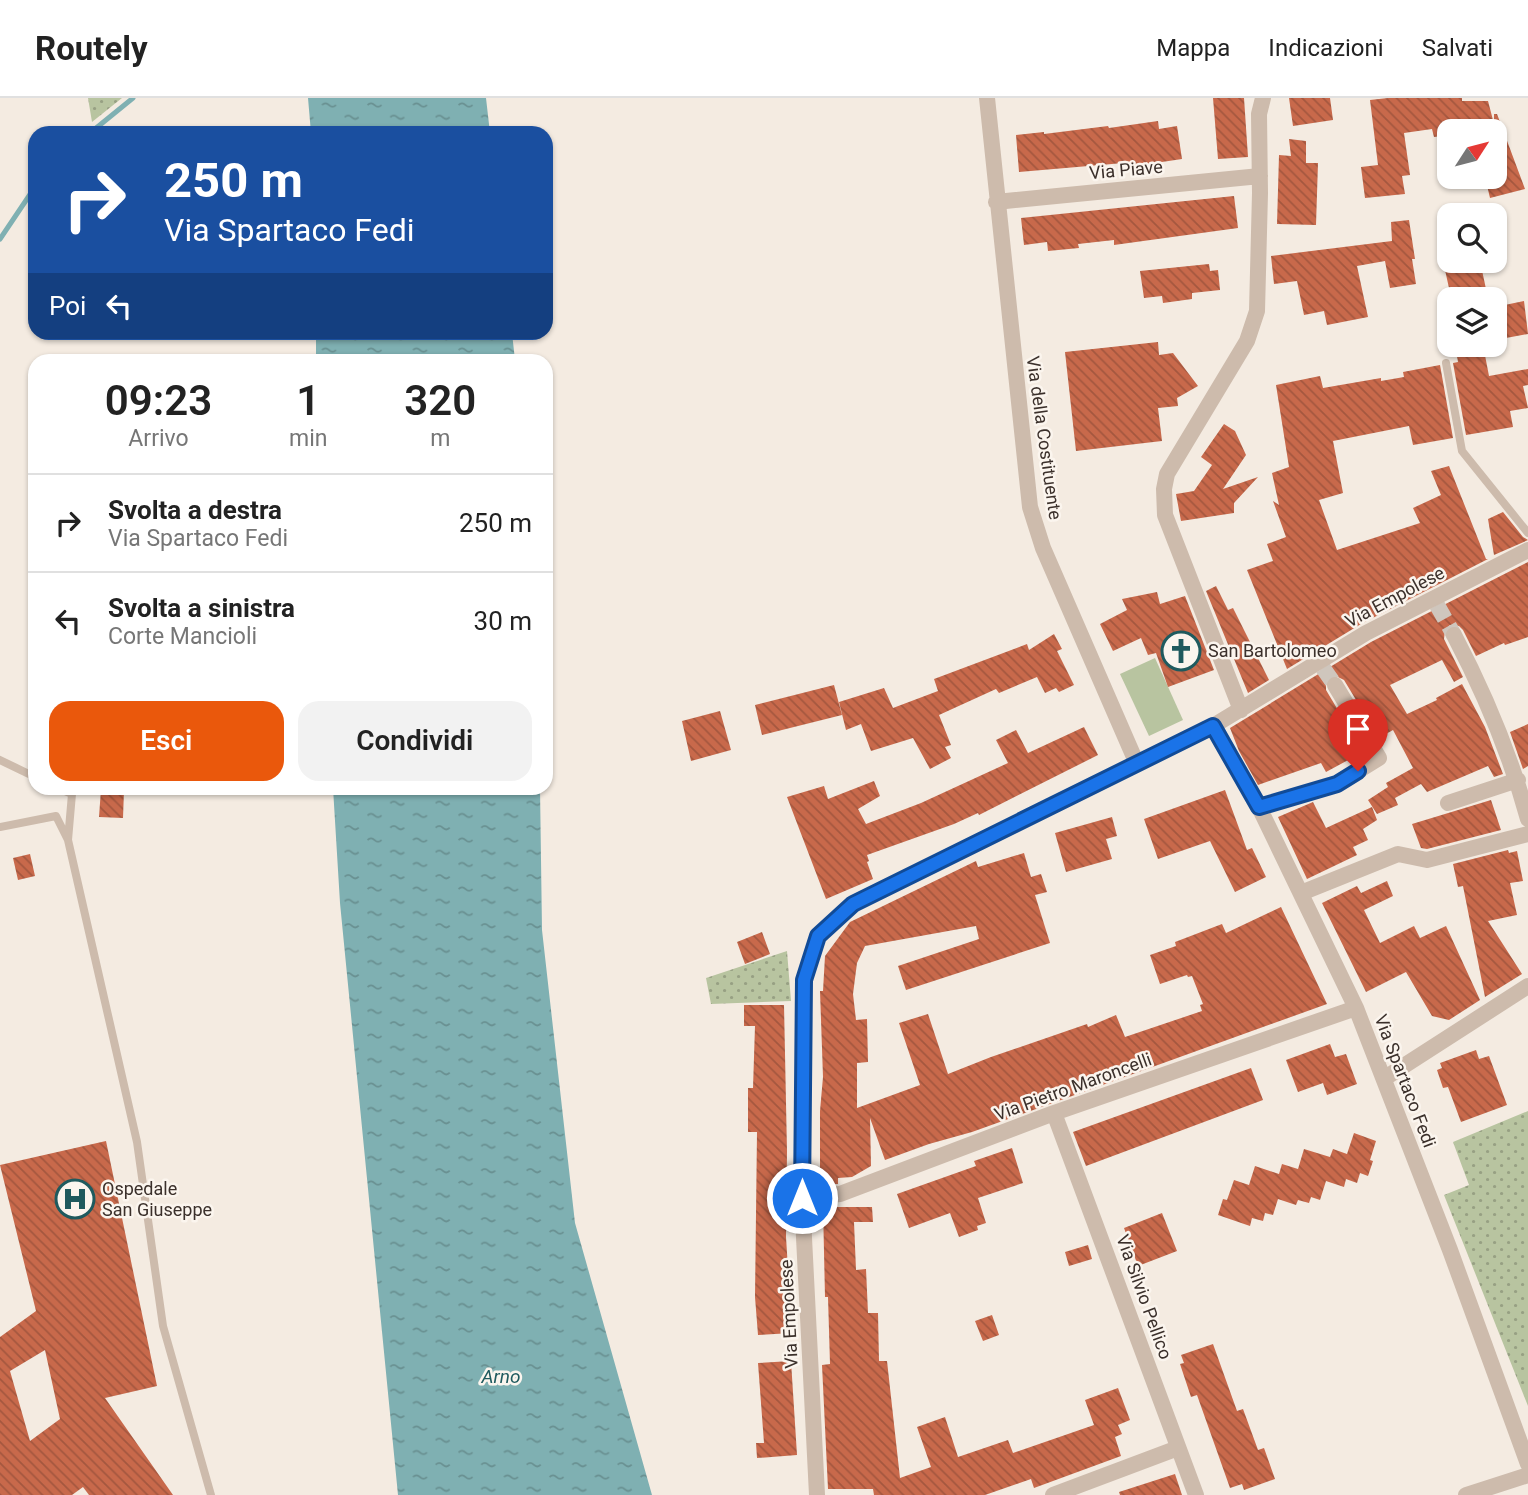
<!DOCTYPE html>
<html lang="it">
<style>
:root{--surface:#fff;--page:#f2f2f2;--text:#222;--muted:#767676;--line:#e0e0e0;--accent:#ea580c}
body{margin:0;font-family:Roboto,sans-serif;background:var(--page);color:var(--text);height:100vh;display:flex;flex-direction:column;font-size:26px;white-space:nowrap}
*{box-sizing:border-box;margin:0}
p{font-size:23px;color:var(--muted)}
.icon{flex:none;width:38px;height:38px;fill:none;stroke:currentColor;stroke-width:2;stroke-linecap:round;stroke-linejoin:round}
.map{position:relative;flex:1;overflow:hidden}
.panel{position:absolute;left:28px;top:256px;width:525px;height:441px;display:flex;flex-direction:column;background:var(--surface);border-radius:21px;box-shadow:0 2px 5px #0004}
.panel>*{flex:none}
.guide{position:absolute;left:28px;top:28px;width:525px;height:214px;border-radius:21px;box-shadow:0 2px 5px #0004;background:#1a4fa0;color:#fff;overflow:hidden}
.needle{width:46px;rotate:54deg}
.controls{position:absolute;left:1437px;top:21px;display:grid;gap:14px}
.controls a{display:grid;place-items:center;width:70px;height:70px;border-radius:14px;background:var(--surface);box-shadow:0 2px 5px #0004;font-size:35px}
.pin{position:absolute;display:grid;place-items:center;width:60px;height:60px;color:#fff;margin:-72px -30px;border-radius:50% 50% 50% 0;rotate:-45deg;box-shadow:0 0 7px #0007}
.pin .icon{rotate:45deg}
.me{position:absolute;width:77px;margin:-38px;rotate:0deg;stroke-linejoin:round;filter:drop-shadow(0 0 5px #0008)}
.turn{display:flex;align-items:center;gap:24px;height:147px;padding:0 21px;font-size:32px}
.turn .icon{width:91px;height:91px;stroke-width:2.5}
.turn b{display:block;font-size:49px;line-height:60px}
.then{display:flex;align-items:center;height:66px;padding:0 21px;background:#0003;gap:14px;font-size:26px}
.eta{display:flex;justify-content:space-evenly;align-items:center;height:119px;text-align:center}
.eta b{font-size:42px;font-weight:600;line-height:49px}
.cta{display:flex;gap:14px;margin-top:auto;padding:14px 21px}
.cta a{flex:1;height:80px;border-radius:21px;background:var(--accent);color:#fff;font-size:28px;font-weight:600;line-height:80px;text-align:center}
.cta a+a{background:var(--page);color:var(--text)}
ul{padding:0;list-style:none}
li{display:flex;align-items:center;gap:21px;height:98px;padding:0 21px;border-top:2px solid var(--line)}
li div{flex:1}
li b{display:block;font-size:26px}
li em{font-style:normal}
header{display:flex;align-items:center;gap:42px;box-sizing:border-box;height:98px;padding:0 35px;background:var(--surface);border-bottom:2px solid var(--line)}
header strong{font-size:33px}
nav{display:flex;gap:38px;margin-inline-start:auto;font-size:24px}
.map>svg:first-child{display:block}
.grass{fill:url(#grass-dots)}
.pitch{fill:#b8c4a0}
.water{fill:url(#water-ripples)}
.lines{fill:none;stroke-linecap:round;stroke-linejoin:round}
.stream{stroke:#7fb0b2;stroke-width:5}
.building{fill:url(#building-back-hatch);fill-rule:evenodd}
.street-tunnel{stroke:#cfc6bd;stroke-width:16;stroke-dasharray:16 8;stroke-linecap:butt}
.lane{stroke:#cdbbac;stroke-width:8}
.street{stroke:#cdbbac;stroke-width:16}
.route-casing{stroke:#114b97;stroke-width:18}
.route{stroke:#1a73e8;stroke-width:12}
.labels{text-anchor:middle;stroke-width:5;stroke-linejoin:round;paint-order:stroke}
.street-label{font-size:18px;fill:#3b302b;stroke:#fbf5ee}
.poi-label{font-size:18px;fill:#3b302b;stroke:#fbf5ee;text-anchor:start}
.water-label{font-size:19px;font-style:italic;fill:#1f5a5e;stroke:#fbf5ee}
</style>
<header>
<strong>Routely</strong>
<nav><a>Mappa</a><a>Indicazioni</a><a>Salvati</a></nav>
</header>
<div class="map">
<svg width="1528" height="1397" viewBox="0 0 1528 1397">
<defs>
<pattern id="grass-dots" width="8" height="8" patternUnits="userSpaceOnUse" patternTransform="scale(1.75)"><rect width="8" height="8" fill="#b8c4a0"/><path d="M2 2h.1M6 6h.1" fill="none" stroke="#97a083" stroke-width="1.8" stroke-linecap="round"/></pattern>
<pattern id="water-ripples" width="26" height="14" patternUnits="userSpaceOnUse" patternTransform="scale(1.75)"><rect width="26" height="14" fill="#7fb0b2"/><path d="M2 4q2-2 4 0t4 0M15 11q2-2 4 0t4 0" fill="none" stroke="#699091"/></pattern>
<pattern id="building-back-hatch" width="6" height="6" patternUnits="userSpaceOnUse" patternTransform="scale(1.75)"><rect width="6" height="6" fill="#c8694b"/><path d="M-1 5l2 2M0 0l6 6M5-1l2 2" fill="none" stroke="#a4573f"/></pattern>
</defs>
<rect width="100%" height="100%" fill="#f4ebe1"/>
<path class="grass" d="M88 0H122L92 24Z
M787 853 791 903 711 906 706 880Z
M1528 1013V1308L1444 1097 1469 1087 1453 1044Z"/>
<path class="pitch" d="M1155 560 1183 622 1149 638 1120 576Z"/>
<path class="water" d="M308 0H486L490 35H311Z
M316 235H512L515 262H316Z
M333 690H540L542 832 575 1125 652 1397H398L340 805Z"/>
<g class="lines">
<path class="stream" d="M90 35 133 0
M0 141 35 89"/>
</g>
<path class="building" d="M1213 0H1244L1248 59 1218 61Z
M1289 0H1330L1333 22 1293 28Z
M1388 0H1462V3H1488L1494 26V16H1497L1525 91 1490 100 1485 79H1494V33H1449V37L1434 39 1432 31 1404 35 1410 77 1402 78 1405 96 1365 100 1361 69 1378 67 1370 2Z
M1158 23 1159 31 1177 28 1182 61 1135 68V64L1019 74 1016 37 1044 34V36L1108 28 1109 30Z
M1289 41 1306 43V65H1318L1316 127 1277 126 1279 57 1291 58Z
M1234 98 1238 130 1114 147V142L1078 146 1079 150 1048 153 1047 144 1024 147 1021 120Z
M1409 122 1415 161H1412L1416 186 1390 190 1385 163 1357 168 1368 219 1327 227 1324 213 1304 217 1297 183 1274 186 1271 158 1392 143 1391 124Z
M1443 163H1480L1486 191 1451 199Z
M1209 166 1210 173 1218 172 1220 192 1192 195V201L1163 205 1162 198 1144 200 1140 173Z
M1524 203 1528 236 1506 240 1500 208Z
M1158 244 1159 257 1173 255 1198 288 1177 300 1178 308 1158 310 1162 343 1076 353 1065 254Z
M1455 247H1483L1489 278 1528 271V287L1523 288 1528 310 1510 313 1513 329 1466 337 1453 265 1458 264Z
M1440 267 1453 340 1413 347 1409 328 1333 343 1343 395 1319 402 1337 452 1420 425 1413 410 1441 397 1431 373 1449 368 1486 461H1488L1361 526 1287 571 1247 472 1273 463 1267 446 1286 439 1273 403 1279 407 1272 375 1289 369 1276 287 1320 278 1323 290 1381 280V283L1404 279 1403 274Z
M1224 326 1235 333 1246 357 1223 391 1258 379 1234 405V415L1181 423 1176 396 1194 393 1212 367 1201 359Z
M1503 414 1523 439 1528 442 1494 457 1488 421Z
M1528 464V539L1505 547 1504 545 1476 558 1463 532 1459 528 1450 527 1445 532 1444 541 1463 579 1454 584 1442 562 1390 587 1407 616 1437 602 1436 600 1462 586 1485 629 1503 676 1494 679 1488 668 1427 694 1421 686 1395 700 1398 707 1377 716 1368 702 1388 689 1386 685 1413 670 1393 632 1379 640 1344 582 1334 577 1326 583V592L1363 654 1326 674 1321 665 1258 687 1239 653 1230 630 1371 544Z
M1216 488 1228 512 1233 510 1269 582 1248 595 1206 493Z
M1157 494 1160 506 1185 498 1214 572 1168 589 1156 555 1148 557 1141 540 1113 553 1100 526 1127 512 1122 501Z
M1054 536 1062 551 1057 553 1074 587 1059 594 1056 590 1045 595 1037 579 999 595 996 591 939 617 951 647 945 649 951 660 930 671 913 640 871 653 861 626 846 632 839 604 884 590 893 610 938 593 934 581 1027 546 1029 552Z
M834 587 842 617 762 637 755 607Z
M720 613 731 652 691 663 682 623Z
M1528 626V668L1523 671 1510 634Z
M1084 629 1098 657 979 717 978 715 954 726 867 757 869 763 867 764 873 781 826 801 787 699 824 688 828 701 874 683 880 698 858 711 866 726 921 705 1008 665 996 642 1016 632 1028 655Z
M101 691 124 692 123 720 99 719Z
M1225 692 1247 752 1252 750 1266 779 1235 794 1210 743 1158 761 1144 721Z
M1491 702 1501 732 1427 751 1421 750 1412 726Z
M1313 704 1326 730 1372 709 1377 722 1363 731 1368 742 1353 749 1357 757 1307 781 1278 719Z
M1112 719 1117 738 1106 741 1112 761 1066 774 1055 735Z
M1508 752 1509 755 1517 753 1523 783 1510 785 1517 817 1488 823 1522 876 1485 899 1463 788 1458 789 1453 766Z
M1024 755 1031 779 1041 776 1047 794 1035 797 1050 845 906 892 898 868 979 841 976 828 865 848 857 865 853 896 856 922 867 921 868 964 857 965V1010L920 987 899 925 928 916 948 976 991 959 1087 926 1088 929 1116 917 1125 939 1202 913 1200 907 1203 906 1192 878 1188 879 1187 877 1160 886 1150 857 1176 848 1175 844 1222 826 1226 835 1281 809 1327 906 972 1034 929 1046 885 1062 870 1020 871 1068 852 1079 838 1080V1086H820V1013L823 979 820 893H823L825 858 850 824 976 763 978 769Z
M30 756 35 778 18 782 13 760Z
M1387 783 1393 798 1364 812 1380 845 1414 828 1420 840 1446 828 1480 902 1449 922 1432 918 1406 874 1366 894 1322 805 1357 788 1361 795Z
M762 834 770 856 745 866 737 844Z
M744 907H784L787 1053 786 1139 792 1235 758 1237 755 1199 757 1034H748V990H753L755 928H744Z
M1330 946 1335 959 1346 956 1357 986 1327 997 1323 985 1298 994 1286 962Z
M1476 952 1479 961 1489 958 1507 1007 1461 1024 1448 989 1443 990 1437 972 1442 970 1440 965Z
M1251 970 1263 1002 1086 1068 1073 1034Z
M1354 1035 1376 1043 1370 1062 1373 1063 1368 1078 1360 1075 1357 1085 1346 1081 1344 1089 1326 1083 1320 1102 1311 1099 1309 1105 1298 1102 1296 1107 1278 1101 1273 1117 1265 1115 1263 1123 1252 1120 1250 1128 1218 1117 1223 1101 1227 1102 1234 1082 1249 1087 1255 1068 1279 1076 1282 1066 1298 1071 1304 1051 1330 1059 1333 1051 1347 1056Z
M106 1043 157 1288 105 1300 173 1397H89L83 1389 72 1397H0V1239L36 1213 0 1067ZM45 1252 60 1321 30 1343 10 1273Z
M1012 1050 1023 1085 978 1100 986 1125 977 1128 978 1132 959 1139 950 1115 909 1130 897 1096 976 1068 974 1063Z
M836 1107V1109H872L873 1124H854L856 1172 866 1171 868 1215H878L879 1263H887L900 1380 931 1369 917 1329 945 1319 958 1359 1008 1342 1013 1355 1094 1327 1085 1302 1118 1290 1130 1322 1118 1327 1122 1336 1115 1339 1121 1358 1034 1390 1031 1381 985 1397H874L873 1391H828L822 1267 830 1266 828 1199H825L823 1108Z
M1162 1115 1177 1153 1138 1168 1124 1130Z
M1088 1147 1092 1161 1069 1168 1065 1154Z
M992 1217 999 1237 983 1243 975 1223Z
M1213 1246 1237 1313 1243 1311 1258 1352 1264 1350 1275 1381 1244 1392 1242 1386 1230 1390 1197 1297 1191 1299 1180 1266 1184 1265 1181 1257Z
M791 1263 797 1357 757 1360 756 1345H764L758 1265Z
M1175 1376 1182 1397H1120L1119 1394Z"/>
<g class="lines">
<path class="street-tunnel" d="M1437 507 1454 537
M1323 570 1335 587"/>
<path class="lane" d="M1446 265 1462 353 1528 435
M0 662 35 679
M58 690 72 696 68 742
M0 729 56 718 68 742 137 1044 163 1228 211 1397"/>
<path class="street" d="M987 0 1030 409 1043 450 1137 666
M996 104 1260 78
M1454 537C1485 596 1510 656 1528 721
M1241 612 1165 417 1164 391 1167 376 1247 243 1257 213 1260 95 1259 16 1263 0
M1213 628 1259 709 1356 910 1450 1152 1528 1366
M1448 705 1518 682
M1259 709 1337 686 1379 660 1335 587
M1301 795 1398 756 1427 762 1528 736
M1385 980 1528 888
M1054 1015 1196 1397
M802 1100 840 1096 1054 1015 1356 910
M817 1397 802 1100 804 882 818 838 853 806 1213 628 1366 535 1528 452
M1053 1397 1178 1350
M1466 1397 1528 1377"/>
</g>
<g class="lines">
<defs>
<path id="route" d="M802 1100 804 882 818 838 853 806 1213 628 1259 709 1337 686 1358 673"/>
</defs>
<use href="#route" class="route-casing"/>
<use href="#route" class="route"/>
</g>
<defs>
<symbol id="church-ring" viewBox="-11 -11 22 22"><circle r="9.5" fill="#fbf5ee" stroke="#1f5a5e" stroke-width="1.5"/><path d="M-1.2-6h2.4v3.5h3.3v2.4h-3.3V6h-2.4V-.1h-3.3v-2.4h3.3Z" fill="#1f5a5e"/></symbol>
<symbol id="hospital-ring" viewBox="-11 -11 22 22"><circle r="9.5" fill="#fbf5ee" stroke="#1f5a5e" stroke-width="1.5"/><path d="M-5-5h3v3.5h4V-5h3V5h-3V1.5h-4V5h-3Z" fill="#1f5a5e"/></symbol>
</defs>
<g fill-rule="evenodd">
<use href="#church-ring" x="1159" y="531" width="44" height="44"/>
<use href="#hospital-ring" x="53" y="1079" width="44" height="44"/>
</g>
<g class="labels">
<g class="street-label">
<text transform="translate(1126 72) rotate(-5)" y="6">Via Piave</text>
<text transform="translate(1044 340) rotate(82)" y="6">Via della Costituente</text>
<text transform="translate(1395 499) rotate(-28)" y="6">Via Empolese</text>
<text transform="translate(1405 983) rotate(69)" y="6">Via Spartaco Fedi</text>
<text transform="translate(1073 989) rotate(-20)" y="6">Via Pietro Maroncelli</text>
<text transform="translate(1144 1199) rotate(70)" y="6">Via Silvio Pellico</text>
<text transform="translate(789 1216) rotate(-93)" y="6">Via Empolese</text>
</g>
<g class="poi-label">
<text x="1208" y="559">San Bartolomeo</text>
<text x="102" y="1097">Ospedale<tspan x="102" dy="21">San Giuseppe</tspan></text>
</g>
<g class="water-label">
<text x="501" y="1285">Arno</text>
</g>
</g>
</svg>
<div class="controls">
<a><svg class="needle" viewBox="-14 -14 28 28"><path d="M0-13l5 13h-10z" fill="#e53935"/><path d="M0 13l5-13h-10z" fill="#767676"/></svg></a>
<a><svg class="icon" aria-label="search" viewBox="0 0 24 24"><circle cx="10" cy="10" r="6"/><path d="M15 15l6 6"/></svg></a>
<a><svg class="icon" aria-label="layers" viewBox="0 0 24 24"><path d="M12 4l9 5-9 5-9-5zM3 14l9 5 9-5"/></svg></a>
</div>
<div class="pin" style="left:1358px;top:673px;background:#d93025"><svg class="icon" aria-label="arrive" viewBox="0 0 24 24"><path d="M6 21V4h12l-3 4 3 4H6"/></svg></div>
<svg class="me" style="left:802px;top:1100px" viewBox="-20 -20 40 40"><circle r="17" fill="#1a73e8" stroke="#fff" stroke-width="3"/><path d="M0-11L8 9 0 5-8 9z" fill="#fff"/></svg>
<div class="guide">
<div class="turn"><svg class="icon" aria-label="right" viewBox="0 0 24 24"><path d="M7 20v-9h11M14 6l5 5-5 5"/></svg><div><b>250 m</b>Via Spartaco Fedi</div></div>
<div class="then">Poi<svg class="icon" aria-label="left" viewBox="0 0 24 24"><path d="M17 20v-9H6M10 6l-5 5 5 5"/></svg></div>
</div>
<section class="panel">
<div class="eta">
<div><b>09:23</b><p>Arrivo</p></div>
<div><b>1</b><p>min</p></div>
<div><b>320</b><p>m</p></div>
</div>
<ul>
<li><svg class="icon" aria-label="right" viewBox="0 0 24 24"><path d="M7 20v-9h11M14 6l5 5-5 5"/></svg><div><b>Svolta a destra</b><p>Via Spartaco Fedi</p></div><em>250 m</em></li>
<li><svg class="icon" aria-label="left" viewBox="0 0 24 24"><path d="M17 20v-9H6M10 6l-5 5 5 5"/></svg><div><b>Svolta a sinistra</b><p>Corte Mancioli</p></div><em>30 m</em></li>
</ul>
<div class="cta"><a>Esci</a><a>Condividi</a></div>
</section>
</div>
